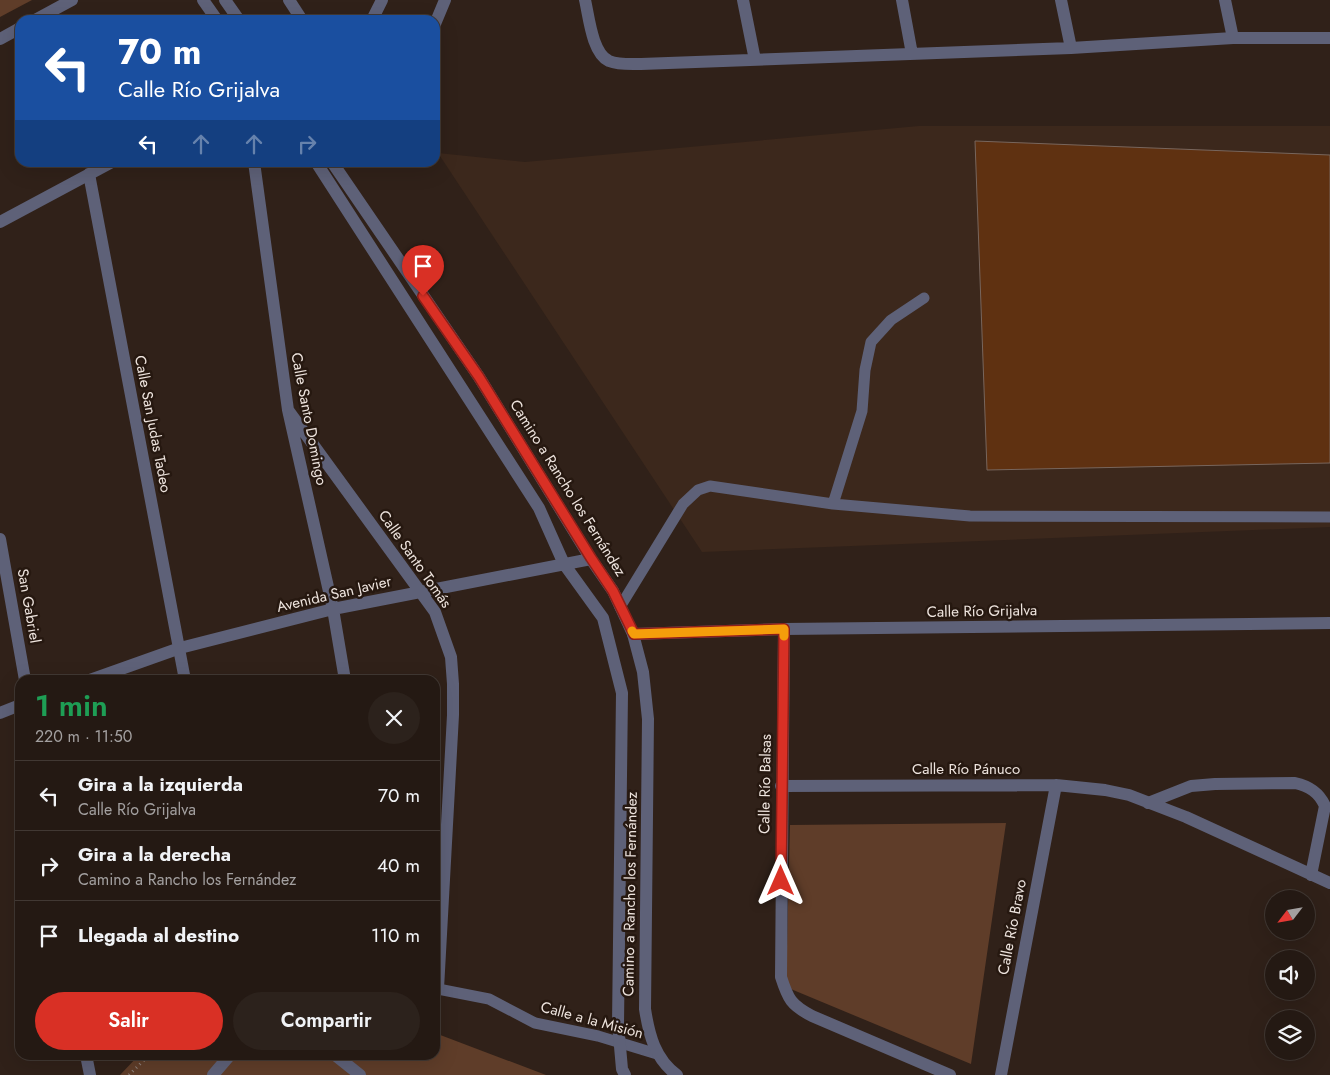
<!DOCTYPE html>
<html lang="es">
<meta charset="utf-8">
<style>
:root{--surface:#241913;--page:#2c221c;--text:#f1f3f6;--muted:#a3a0a0;--line:#413833;--accent:#d93025}
body{margin:0;font-family:Jost,sans-serif;background:var(--page);color:var(--text);height:100vh;display:flex;flex-direction:column;font-size:19px;white-space:nowrap}
*{box-sizing:border-box;margin:0}
p{font-size:16px;color:var(--muted)}
.icon{flex:none;width:28px;height:28px;fill:none;stroke:currentColor;stroke-width:2;stroke-linecap:round;stroke-linejoin:round}
.map{position:relative;flex:1;overflow:hidden}
.details{position:absolute;left:15px;top:675px;width:425px;height:385px;display:flex;flex-direction:column;background:var(--surface);border-radius:15px;box-shadow:0 5px 20px #0002,0 0 0 1px var(--line)}
.details>*{flex:none}
.hud{position:absolute;left:15px;top:15px;width:425px;height:152px;border-radius:15px;box-shadow:0 5px 20px #0002,0 0 0 1px var(--line);background:#1a4fa0;color:#fff;overflow:hidden}
.needle{width:32px;rotate:239deg}
.tools{position:absolute;left:1265px;top:890px;display:grid;gap:10px}
.tools a{display:grid;place-items:center;width:50px;height:50px;border-radius:50%;background:var(--surface);box-shadow:0 5px 20px #0002,0 0 0 1px var(--line);font-size:25px}
.pin{position:absolute;display:grid;place-items:center;width:42px;height:42px;color:#fff;margin:-51px -21px;border-radius:50% 50% 50% 0;rotate:-45deg;box-shadow:0 0 5px #0007}
.pin .icon{rotate:45deg}
.me{position:absolute;width:55px;margin:-28px;rotate:0deg;stroke-linejoin:round;filter:drop-shadow(0 0 4px #0008)}
.turn{display:flex;align-items:center;gap:18px;height:105px;padding:0 20px;font-size:22px}
.turn .icon{width:65px;height:65px;stroke-width:2.5}
.turn b{display:block;font-size:35px;line-height:42px}
.lanes{display:flex;align-items:center;height:48px;padding:0 20px;background:#0003;justify-content:center;gap:25px;direction:ltr}
.lanes .off{opacity:.35}
.round{display:grid;place-items:center;flex:none;width:52px;height:52px;border-radius:26px;background:var(--page)}
.summary{display:flex;align-items:center;justify-content:space-between;height:85px;padding:0 20px}
h1{font-size:30px;font-weight:600;line-height:38px;color:#1e9e55}
.button{display:flex;gap:10px;margin-top:auto;padding:10px 20px}
.button a{flex:1;height:58px;border-radius:30px;background:var(--accent);color:#fff;font-size:20px;font-weight:600;line-height:58px;text-align:center}
.button a+a{background:var(--page);color:var(--text)}
ul{padding:0;list-style:none}
li{display:flex;align-items:center;gap:15px;height:70px;padding:0 20px;border-top:1px solid var(--line)}
li div{flex:1}
li b{display:block;font-size:19px}
li em{font-style:normal}
.map>svg:first-child{display:block}
.built{fill:#3c281c}
.green{fill:#5f3d29}
.building{fill:#5f3111;stroke:#78665d}
.lines{fill:none;stroke-linecap:round;stroke-linejoin:round}
.path{stroke:#90837c;stroke-width:3;stroke-dasharray:1 4;stroke-linecap:butt}
.service{stroke:#5e6178;stroke-width:11}
.minor{stroke:#5e6178;stroke-width:12}
.tertiary{stroke:#5e6178;stroke-width:12}
.route-casing{stroke:#8d1f18;stroke-width:12}
.route{stroke:#d93025;stroke-width:9}
.slow{stroke:#f59e0b;stroke-width:9}
.labels{text-anchor:middle;stroke-width:5;stroke-linejoin:round;paint-order:stroke}
.street-label{font-size:15px;fill:#eee4de;stroke:#261810}
</style>
<div class="map">
<svg width="1330" height="1075" viewBox="0 0 1330 1075">
<rect width="100%" height="100%" fill="#302119"/>
<path class="built" d="M919 126H1330V527L702 552 438 153 525 162Z"/>
<path class="green" d="M0 0H32L0 17Z
M1006 823 971 1064 786 987 790 825Z
M435 1033 546 1075H120L139 1055H435Z"/>
<path class="building" d="M975 141 1330 155V463L987 470Z"/>
<g class="lines">
<path class="path" d="M129 1075 149 1055"/>
<path class="service" d="M833 504 862 411 865 370 871 342 891 320 924 298
M620 607 683 504 698 490 710 486 833 504 970 516 1330 517
M438 989 489 999 535 1023 598 1036 657 1054"/>
<path class="minor" d="M203 0 217 20
M289 0 302 20
M585 0C589 17 592 53 609 61 619 65 631 64 641 64L1071 48 1233 38H1330
M743 0 755 60
M902 0 912 54
M1061 0 1071 48
M1225 0 1233 38
M35 20 72 0
M372 20 382 0
M435 24 445 0
M0 39 20 28
M254 162 288 410 333 609 345 680
M316 162 539 508 564 564 603 618 622 693 618 1024 622 1069 625 1075
M89 174 185 680
M0 222 112 162
M288 410 435 612 451 657 453 684V715L438 989 435 988
M0 539 25 680
M784 629 781 977C788 999 791 1005 812 1016L950 1075
M633 634 784 629 1330 623
M90 680 180 648 333 609 591 559
M0 713 20 705
M781 786 1056 785 1105 790 1129 795 1186 817 1330 883
M1148 803 1191 786 1215 784 1295 783C1309 786 1319 792 1325 806L1311 875
M86 1055 90 1075
M335 1055 360 1075
M213 1075 230 1055
M1001 1075 1056 785"/>
<path class="tertiary" d="M225 0 239 20
M332 162 479 377 591 559 613 591 633 634 643 672 648 719 645 1009C649 1035 655 1059 677 1075"/>
</g>
<g class="lines">
<defs>
<path id="route" d="M423 296 479 377 591 558 613 591 634 634 784 629 781 881"/>
</defs>
<use href="#route" class="route-casing"/>
<use href="#route" class="route"/>
<path class="slow" d="M632 631 634 634 784 629V636"/>
</g>
<g class="labels">
<g class="street-label">
<text transform="translate(309 419) rotate(79)" y="5">Calle Santo Domingo</text>
<text transform="translate(153 424) rotate(79)" y="5">Calle San Judas Tadeo</text>
<text transform="translate(568 488) rotate(58)" y="5">Camino a Rancho los Fernández</text>
<text transform="translate(415 559) rotate(55)" y="5">Calle Santo Tomás</text>
<text transform="translate(334 594) rotate(-13)" y="5">Avenida San Javier</text>
<text transform="translate(29 606) rotate(80)" y="5">San Gabriel</text>
<text transform="translate(982 611) rotate(-1)" y="5">Calle Río Grijalva</text>
<text x="966" y="774">Calle Río Pánuco</text>
<text transform="translate(765 784) rotate(-89)" y="5">Calle Río Balsas</text>
<text transform="translate(630 894) rotate(-89)" y="5">Camino a Rancho los Fernández</text>
<text transform="translate(1012 927) rotate(-79)" y="5">Calle Río Bravo</text>
<text transform="translate(592 1020) rotate(15)" y="5">Calle a la Misión</text>
</g>
</g>
</svg>
<div class="tools">
<a><svg class="needle" viewBox="-14 -14 28 28"><path d="M0-13l5 13h-10z" fill="#e53935"/><path d="M0 13l5-13h-10z" fill="#a3a0a0"/></svg></a>
<a><svg class="icon" aria-label="sound" viewBox="0 0 24 24"><path d="M4 9h4l5-4v14l-5-4H4zM17 9q2 3 0 6"/></svg></a>
<a><svg class="icon" aria-label="layers" viewBox="0 0 24 24"><path d="M12 4l9 5-9 5-9-5zM3 14l9 5 9-5"/></svg></a>
</div>
<div class="pin" style="left:423px;top:296px;background:#d93025"><svg class="icon" aria-label="arrive" viewBox="0 0 24 24"><path d="M6 21V4h12l-3 4 3 4H6"/></svg></div>
<svg class="me" style="left:781px;top:881px" viewBox="-20 -20 40 40"><path d="M0-17L14 15 0 8-14 15z" fill="#d93025" stroke="#fff" stroke-width="4"/></svg>
<div class="hud">
<div class="turn"><svg class="icon" aria-label="left" viewBox="0 0 24 24"><path d="M17 20v-9H6M10 6l-5 5 5 5"/></svg><div><b>70 m</b>Calle Río Grijalva</div></div>
<div class="lanes"><svg class="icon" aria-label="left" viewBox="0 0 24 24"><path d="M17 20v-9H6M10 6l-5 5 5 5"/></svg><svg class="icon off" aria-label="ahead" viewBox="0 0 24 24"><path d="M12 20V5M6 11l6-6 6 6"/></svg><svg class="icon off" aria-label="ahead" viewBox="0 0 24 24"><path d="M12 20V5M6 11l6-6 6 6"/></svg><svg class="icon off" aria-label="right" viewBox="0 0 24 24"><path d="M7 20v-9h11M14 6l5 5-5 5"/></svg></div>
</div>
<section class="details">
<div class="summary"><div><h1>1 min</h1><p>220 m · 11:50</p></div><a class="round"><svg class="icon" aria-label="close" viewBox="0 0 24 24"><path d="M6 6l12 12M18 6L6 18"/></svg></a></div>
<ul>
<li><svg class="icon" aria-label="left" viewBox="0 0 24 24"><path d="M17 20v-9H6M10 6l-5 5 5 5"/></svg><div><b>Gira a la izquierda</b><p>Calle Río Grijalva</p></div><em>70 m</em></li>
<li><svg class="icon" aria-label="right" viewBox="0 0 24 24"><path d="M7 20v-9h11M14 6l5 5-5 5"/></svg><div><b>Gira a la derecha</b><p>Camino a Rancho los Fernández</p></div><em>40 m</em></li>
<li><svg class="icon" aria-label="arrive" viewBox="0 0 24 24"><path d="M6 21V4h12l-3 4 3 4H6"/></svg><div><b>Llegada al destino</b></div><em>110 m</em></li>
</ul>
<div class="button"><a>Salir</a><a>Compartir</a></div>
</section>
</div>
